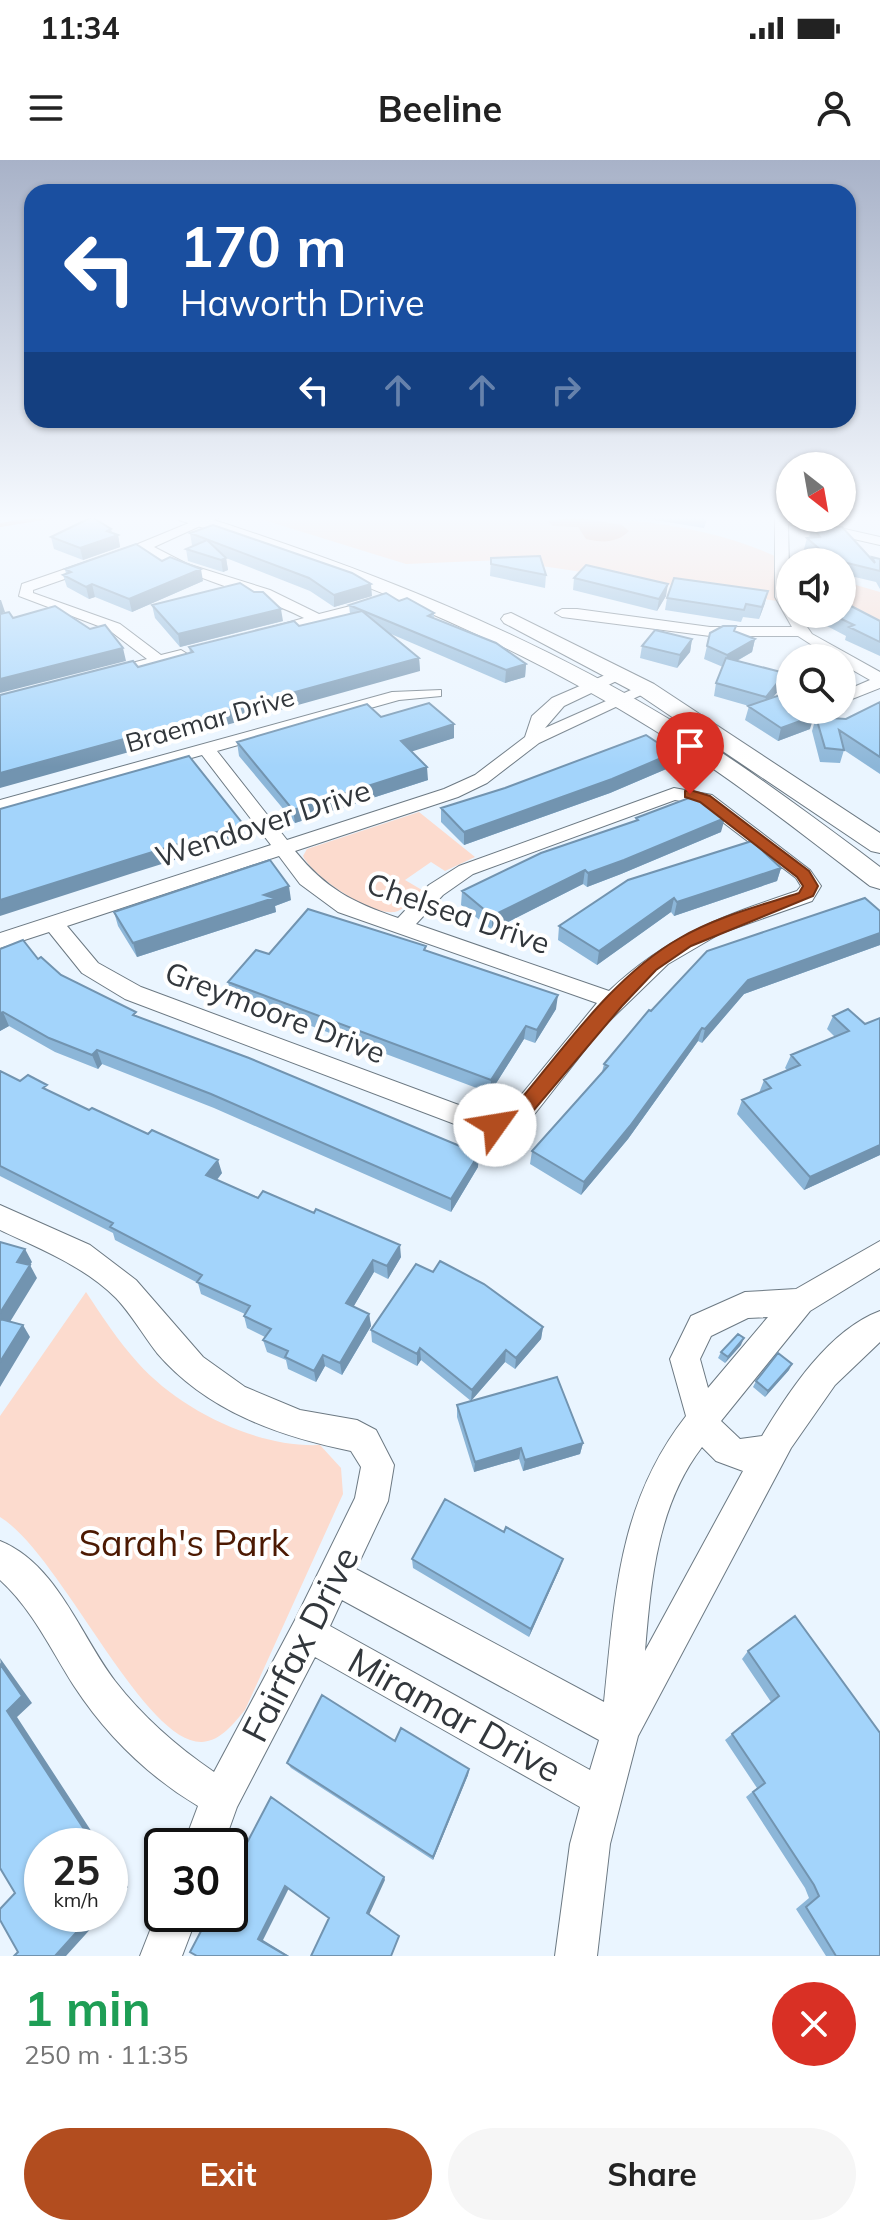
<!DOCTYPE html>
<meta charset="utf-8">
<style>
:root{--surface:#fff;--page:#f6f6f6;--text:#222;--muted:#767676;--accent:#b24d1f}
body{margin:0;font-family:Mulish,sans-serif;background:var(--page);color:var(--text);height:100vh;display:flex;flex-direction:column;font-size:30px;white-space:nowrap}
*{box-sizing:border-box;margin:0}
p{font-size:26px;color:var(--muted)}
.icon{flex:none;width:44px;height:44px;fill:none;stroke:currentColor;stroke-width:2;stroke-linecap:round;stroke-linejoin:round}
.map{position:relative;height:1796px;overflow:hidden}
.side{display:flex;flex-direction:column;background:var(--surface);flex:1}
.side>*{flex:none}
.top-card{position:absolute;left:24px;top:24px;width:832px;height:244px;border-radius:24px;box-shadow:0 2px 6px #0004;background:#1a4fa0;color:#fff;overflow:hidden}
.needle{width:52px;rotate:149deg}
.fabs{position:absolute;left:776px;top:292px;display:grid;gap:16px}
.fabs a{display:grid;place-items:center;width:80px;height:80px;border-radius:50%;background:var(--surface);box-shadow:0 2px 6px #0004;font-size:40px}
.speed{position:absolute;left:24px;top:1668px;display:flex;gap:16px;font-size:40px;font-weight:700;text-align:center}
.speed>*{display:grid;place-content:center;width:104px;height:104px;border-radius:50%;background:var(--surface);box-shadow:0 2px 6px #0004;line-height:1}
.speed small{font-size:20px;font-weight:400}
.speed .limit{border:4px solid #111;border-radius:12px;background:#fff;color:#111}
.pin{position:absolute;display:grid;place-items:center;width:68px;height:68px;color:#fff;margin:-82px -34px;border-radius:50% 50% 50% 0;rotate:-45deg;box-shadow:0 0 8px #0007}
.pin .icon{rotate:45deg}
.me{position:absolute;width:88px;margin:-44px;rotate:58deg;stroke-linejoin:round;filter:drop-shadow(0 0 6px #0008)}
.turn{display:flex;align-items:center;gap:28px;height:168px;padding:0 24px;font-size:36px}
.turn .icon{width:104px;height:104px;stroke-width:2.5}
.turn b{display:block;font-size:56px;line-height:68px}
.lanes{display:flex;align-items:center;height:76px;padding:0 24px;background:#0003;justify-content:center;gap:40px;direction:ltr}
.lanes .off{opacity:.35}
.round{display:grid;place-items:center;flex:none;width:84px;height:84px;border-radius:42px;background:var(--page)}
.head{display:flex;align-items:center;justify-content:space-between;height:136px;padding:0 24px}
h1{font-size:48px;font-weight:700;line-height:60px;color:#1e9e55}
.button{display:flex;gap:16px;margin-top:auto;padding:16px 24px}
.button a{flex:1;height:92px;border-radius:48px;background:var(--accent);color:#fff;font-size:32px;font-weight:700;line-height:92px;text-align:center}
.button a+a{background:var(--page);color:var(--text)}
.status{display:flex;justify-content:space-between;align-items:center;height:56px;padding:0 40px;background:var(--surface);direction:ltr}
.status svg{height:22px;fill:currentColor}
header{display:flex;justify-content:space-between;align-items:center;height:104px;padding:0 24px;background:var(--surface);font-size:36px;font-weight:700}
.map>svg:first-child{display:block}
.green{fill:#fcdbce}
.water{fill:#e9b099}
.lines{fill:none;stroke-linecap:round;stroke-linejoin:round}
.stream{stroke:#e9b099;stroke-width:4}
.street-casing{stroke:#6c7983;stroke-width:2}
.secondary-casing{stroke:#6c7983;stroke-width:2}
.street{fill:#fff;fill-rule:evenodd}
.secondary{fill:#fff;fill-rule:evenodd}
.wall{fill:#8cb6d8}
.shaded-wall{fill:#7294b0}
.building{fill:#a3d4fb;stroke:#7294b0;stroke-width:2}
.route{fill:#b24d1f;stroke:#743214;stroke-width:2}
.labels{text-anchor:middle;stroke-width:8;stroke-linejoin:round;paint-order:stroke}
.far-street-label{font-size:26px;fill:#32373c;stroke:#fff}
.street-label{font-size:30px;fill:#32373c;stroke:#fff}
.near-park-label{font-size:36px;fill:#4c1902;stroke:#fff}
.near-street-label{font-size:36px;fill:#32373c;stroke:#fff}
</style>
<div class="status"><b>11:34</b><svg viewBox="0 0 49 12"><path d="M0 12V9h3v3zM5 12V6h3v6zM10 12V3h3v9zM15 12V0h3v12zM26 1h20v11H26zM47 4h2v5h-2z"/></svg></div>
<header><svg class="icon" aria-label="menu" viewBox="0 0 24 24"><path d="M4 6h16M4 12h16M4 18h16"/></svg>Beeline<svg class="icon" aria-label="person" viewBox="0 0 24 24"><circle cx="12" cy="8" r="4"/><path d="M4 21q1-7 8-7t8 7"/></svg></header>
<div class="map">
<svg width="880" height="1796" viewBox="0 0 880 1796">
<rect width="100%" height="100%" fill="#eaf5ff"/>
<path class="green" d="M251 356C324 356 397 356 469 356 577 356 691 353 790 403V443L502 400 406 404Z
M842 421 880 432V464L842 450Z
M419 652 475 697 445 711 431 702 405 720 422 730C415 736 407 747 398 751 376 760 312 716 303 696L307 689Z
M86 1132C102 1156 118 1181 138 1203 180 1250 257 1288 320 1285L341 1308 343 1334 245 1550C234 1563 221 1581 202 1582 143 1584 60 1393 0 1357V1256Z"/>
<path class="water" d="M575 357 622 365 629 371C617 383 603 383 586 379L578 367 553 366 547 361Z"/>
<g class="lines">
<path class="stream" d="M0 365 55 356"/>
<defs>
<path id="street" d="M206 356H222L154 387 187 404 270 430 319 454 378 439 385 443 267 478 259 473 262 470 304 458C251 432 194 419 142 392L33 430V433L120 464 161 495 181 490 189 495 108 519 102 517V511L147 499 109 470 19 436 22 424 138 384Z
M775 356H787L880 377V385L788 364 790 454H798L812 474 880 512V528L842 543V532L870 520 842 504V498H832L798 476H710L562 457 555 453 562 449H577L710 467H792L775 437Z
M619 509 627 514 625 517 564 546 545 568 640 526 654 529 539 583 487 623 458 637 295 691C326 729 352 742 398 758L429 725 459 706 674 628 712 635 810 710 821 726 812 741 721 773 668 804 602 868 526 965 495 975 473 971 125 839 82 813 49 772 0 788V773L271 685 202 595 0 652V640L392 532 441 530V536L399 540 217 591 287 680 444 629 475 615 525 577 532 556 552 538ZM675 640 699 644 796 718 801 726 797 731C723 756 668 775 609 831L416 764 443 735 473 714ZM279 696 300 724 338 752 597 843 508 951 495 955 475 951 141 827 98 803 67 766Z
M0 1045 90 1085 136 1120 203 1197 245 1227 300 1250 357 1260 376 1270 394 1305 388 1341 356 1409 604 1542C615 1437 618 1343 686 1256L670 1199 691 1156 745 1132 796 1129 880 1081V1108L810 1151 721 1261 740 1279 762 1276C789 1231 829 1170 880 1151V1182L835 1225 791 1288 638 1576 610 1684 597 1796H555L570 1684 580 1647 315 1497 237 1647 223 1686H183L198 1646C148 1616 106 1575 74 1526 51 1490 33 1450 0 1420V1381C57 1404 80 1475 115 1521 143 1557 176 1586 214 1612L295 1460 355 1338 361 1307 351 1291C278 1276 207 1251 157 1193 143 1175 132 1155 116 1138 84 1106 40 1089 0 1070ZM768 1157 708 1228 700 1199 711 1176 748 1158ZM702 1287 716 1301 743 1311 645 1491C651 1420 657 1346 702 1287ZM342 1440 599 1580 590 1610 330 1466Z
M162 1740V1754H198L182 1796H140Z"/>
<path id="secondary" d="M177 356H201C365 408 522 470 669 559 735 599 797 645 859 691L880 707V729L870 726C800 672 730 617 654 570 505 477 345 413 179 360Z
M511 453 654 524 880 673V693L871 691 638 534 504 463 501 459 504 455Z"/>
</defs>
<use href="#street" class="street-casing"/>
<use href="#secondary" class="secondary-casing"/>
<use href="#street" class="street"/>
<use href="#secondary" class="secondary"/>
</g>
<path class="wall" d="M630 356H708L704 368Z
M812 367 871 398 880 399V429L876 422 842 414V402H817L804 389 807 378 809 377Z
M112 373 118 375 120 387 83 400 54 389 51 377Z
M190 373 372 436 334 447 310 431 226 398 228 410 223 412 188 401 186 389 194 386 192 385Z
M491 398 546 415 545 428 490 416Z
M162 401 203 421 132 452 95 437 89 439 67 427 63 415 66 414 65 409Z
M574 418 666 436 657 451 573 430Z
M667 438 765 443 759 459 743 457 741 462 665 450Z
M399 441 434 453V458L526 504 525 517 505 523 391 474 419 498 420 511 138 507 190 493 189 487 299 466 350 454 349 445Z
M152 445 283 461 180 487 155 458Z
M831 454 880 461V496L845 480 846 476 827 466Z
M735 471 755 479 752 492 737 501 782 526 772 538 810 569 778 581 745 560 749 546 714 536 716 523 723 507 704 499 710 473Z
M692 479 690 492 677 508 640 498 642 486Z
M880 542V614L844 590 840 603 820 602 812 571 816 557 846 559Z
M381 557 454 564V578L411 591 428 620 295 663 239 596 237 582Z
M671 607 610 633 464 685 441 662V648L505 628Z
M636 658 721 672 621 714 587 727 583 724 492 770 461 745 462 731 635 661Z
M781 708 777 721 674 756 671 752 597 805 558 780 559 766Z
M291 740 275 746 276 752 137 797 118 766 114 752Z
M880 751V785L744 834 702 883 698 881 628 979 581 1035 530 1004 532 991 602 912 604 904 651 851Z
M0 789 38 799 61 815 137 856 478 1007 451 1052 214 948 102 904 98 909 55 892 9 866 0 871Z
M426 790 556 849 535 883 524 879 490 933 231 836 228 822 269 794Z
M833 856 865 864 880 858V995L804 1030 737 954 742 940 759 933 764 920 787 910 785 908 791 895 835 877 827 869Z
M0 911 20 921 50 932 222 1013 217 1020 401 1097 388 1119 374 1112 353 1147 369 1154 371 1166 342 1215 325 1206 316 1222 288 1209 286 1200 267 1192 263 1180 265 1177 247 1168 244 1156 245 1154 201 1134 198 1123 115 1080 113 1073 0 1016Z
M543 1167 541 1179 515 1209 505 1202 471 1241 421 1200 417 1206 372 1182 371 1170Z
M741 1185 725 1203 718 1198 721 1192Z
M789 1210 765 1237 753 1227 756 1221Z
M457 1245 583 1283 580 1294 523 1311 519 1299 474 1312 457 1257Z
M412 1399 560 1408 529 1477 413 1408Z
M795 1456 880 1796H826L796 1749 809 1738 805 1728 746 1637 757 1628 725 1580 771 1542 742 1499 748 1491Z
M395 1581 469 1609 468 1615 433 1700 291 1608 287 1603Z"/>
<path class="shaded-wall" d="M111 369 113 377 118 375 120 387 83 400 80 388Z
M226 398 228 410 223 412 221 400Z
M201 409 203 421 132 452 129 439Z
M92 424 95 437 89 439 86 427Z
M371 424 372 436 334 447V435Z
M668 424 666 436 657 451 659 439Z
M768 431 765 443 759 459 762 447Z
M0 440H1L5 452 0 454Z
M281 449 283 461 180 487 178 474Z
M692 479 690 492 677 508 680 495Z
M755 479 752 492 724 508 727 495Z
M123 488 126 501 0 533V519Z
M419 498 420 511 0 628V613Z
M526 504 525 517 505 523 506 510Z
M785 513 782 526 763 550 766 537Z
M814 556 810 569 778 581 781 568Z
M454 564V578L401 595V581Z
M673 593 671 607 610 633 464 685V672Z
M427 607 428 620 295 663 293 650Z
M725 658 721 672 621 714 587 727 588 713Z
M243 664 245 678 133 713 0 756V740L130 699Z
M781 708 777 721 674 756 677 742Z
M585 710 583 724 492 770V756Z
M289 726 291 740 275 746 276 752 137 797 133 783Z
M674 738 671 752 597 805 599 791Z
M880 773V785L744 834 702 883 705 869 748 820Z
M558 835 556 849 535 883 537 870Z
M3 852 9 866 0 871V853Z
M526 866 524 879 490 933 491 920Z
M702 868 698 881 628 979 581 1035 584 1022Z
M97 890 102 904 98 909 92 895Z
M880 985V995L804 1030 810 1017Z
M479 994 478 1007 451 1052V1039Z
M218 1000 222 1013 210 1028 206 1015Z
M400 1085 401 1097 388 1119 387 1106Z
M25 1089 32 1102 30 1105 37 1118 5 1170 0 1163V1153L17 1102Z
M373 1100 374 1112 348 1156 346 1143Z
M369 1154 371 1166 342 1215 340 1203Z
M23 1165 30 1177 0 1227V1202Z
M543 1167 541 1179 515 1209 516 1198Z
M744 1178 741 1185 725 1203 728 1197Z
M420 1188 421 1200 417 1206V1194Z
M506 1190 505 1202 471 1241 472 1230Z
M323 1195 325 1206 316 1222 314 1211Z
M792 1204 789 1210 765 1237 768 1231Z
M583 1283 580 1294 523 1311 525 1300Z
M521 1288 519 1299 474 1312 475 1302Z
M563 1399 560 1408 529 1477 531 1469Z
M0 1498 32 1543 17 1557 101 1686H95L7 1551Z
M469 1609 468 1615 433 1700V1697Z
M110 1699 128 1727 110 1748Z
M384 1717 385 1720 369 1755 367 1753Z
M285 1726 289 1728 263 1780 289 1796H287L258 1779Z
M93 1754H104L66 1796H55Z"/>
<path class="building" d="M92 357 111 369 107 371 118 375 80 388 51 377Z
M213 365 352 413 371 424 334 435 309 418 190 373Z
M812 367H842L875 403 872 397 880 399V411L823 397 825 394 807 378 820 377Z
M207 380 226 398 221 400 186 389Z
M136 384 162 401 170 397 201 409 129 439 92 424 86 427 63 415 71 412 65 409Z
M540 396 546 415 491 404V398Z
M586 405 668 424 659 439 574 418Z
M674 418 768 431 762 447 746 444 744 450 667 438Z
M240 423 254 432H263L281 449 178 474 152 445Z
M386 433 399 441 407 438 434 453 428 456 496 483 526 504 506 510 349 445Z
M55 446 90 469 105 465 123 488 0 519V454L9 452 13 458Z
M851 446 880 461V482L849 467 854 465 831 454H842V450Z
M362 451 419 498 0 613V535L133 501 138 507 193 492 189 487 294 461 299 466Z
M723 466H736L734 471 755 479 727 495 707 486 710 473Z
M655 470 692 479 680 495 642 486Z
M726 498 785 513 766 537 716 523Z
M780 535 790 541V550H804L814 556 781 568 748 546Z
M880 542V597L839 570 844 590 825 588 816 557 846 559Z
M429 543 454 564 401 581 427 607 293 650 237 582 367 544 381 557Z
M646 575 673 593 612 619 464 672 441 648 505 628Z
M189 596 243 664 130 699 0 740V649Z
M694 636 725 658 624 700 588 713 585 710 492 756 462 731 541 693 638 660 636 658Z
M752 681 781 708 677 742 674 738 599 791 559 766 628 720Z
M270 700 289 726 264 735 274 738 133 783 114 752Z
M865 738 880 751V773L748 820 705 869 702 868 630 966 584 1022 532 991 608 906 604 904 649 850 651 851 707 791Z
M308 749 426 786 424 790 558 835 537 870 526 866 491 920 228 822 256 790 269 794Z
M23 780 38 799 41 797 61 815 136 852 133 855 249 898 479 994 451 1039 211 934 97 890 92 895 49 878 3 852 0 853V789Z
M848 849 865 864 880 858V985L810 1017 742 940 771 928 764 920 800 905 791 895 849 871 833 856Z
M0 911 20 921 28 915 47 925 43 928 89 950 92 948 148 974 152 970 218 1000 206 1015 258 1038 263 1031 314 1053 316 1049 400 1085 387 1106 373 1100 346 1143 369 1154 340 1203 323 1195 314 1211 285 1197 288 1191 263 1180 271 1169 244 1156 250 1146 197 1122 202 1115 110 1067 113 1063 0 1006Z
M0 1082 25 1089 17 1102 30 1105 0 1153Z
M440 1101 484 1124 543 1167 516 1198 506 1190 472 1230 420 1188 417 1194 371 1170 416 1104 433 1112Z
M0 1159 23 1165 0 1202Z
M738 1174 744 1178 728 1197 721 1192Z
M778 1193 792 1204 768 1231 756 1221Z
M557 1217 583 1283 525 1300 521 1288 475 1302 457 1245Z
M445 1339 504 1372 506 1367 563 1399 531 1469 412 1399Z
M795 1456 880 1573V1796H836L806 1747 819 1736 814 1725 753 1632 765 1623 732 1574 779 1536 748 1491Z
M0 1504 22 1536 7 1551 95 1686H42V1754H93L55 1796H14L18 1792 0 1760V1749L15 1733 0 1708Z
M322 1535 395 1581 401 1568 469 1609 433 1697 287 1603Z
M271 1637 384 1717 367 1753 399 1776 391 1796H311L329 1758 285 1726 258 1779 287 1796H197L190 1792 210 1754H230V1715Z
M110 1709 120 1725 110 1736Z"/>
<linearGradient id="sky" x2="0" y2="1"><stop stop-color="#a8b2c8"/><stop offset="0.59" stop-color="#f6faff"/><stop offset="1" stop-color="#f6faff" stop-opacity="0"/></linearGradient>
<rect width="880" height="607" fill="url(#sky)"/>
<path class="route" d="M690 630 710 636 809 711 818 726 813 736 691 786 656 810 622 846 523 963 495 972 488 970 486 965 488 959 510 952C561 893 611 817 680 778 716 757 759 746 799 733L803 726 797 717 700 642 685 637V631Z"/>
<g class="labels">
<g class="far-street-label">
<text transform="translate(210 560) rotate(-16)" y="9">Braemar Drive</text>
</g>
<g class="street-label">
<text transform="translate(263 664) rotate(-18)" y="10">Wendover Drive</text>
<text transform="translate(458 754) rotate(19)" y="10">Chelsea Drive</text>
<text transform="translate(275 853) rotate(21)" y="10">Greymoore Drive</text>
</g>
<g class="near-park-label">
<text x="184" y="1396">Sarah's Park</text>
</g>
<g class="near-street-label">
<text transform="translate(300 1484) rotate(-63)" y="13">Fairfax Drive</text>
<text transform="translate(455 1555) rotate(29)" y="13">Miramar Drive</text>
</g>
</g>
</svg>
<div class="fabs">
<a><svg class="needle" viewBox="-14 -14 28 28"><path d="M0-13l5 13h-10z" fill="#e53935"/><path d="M0 13l5-13h-10z" fill="#767676"/></svg></a>
<a><svg class="icon" aria-label="sound" viewBox="0 0 24 24"><path d="M4 9h4l5-4v14l-5-4H4zM17 9q2 3 0 6"/></svg></a>
<a><svg class="icon" aria-label="search" viewBox="0 0 24 24"><circle cx="10" cy="10" r="6"/><path d="M15 15l6 6"/></svg></a>
</div>
<div class="speed"><div>25<small>km/h</small></div><div class="limit">30</div></div>
<div class="pin" style="left:690px;top:634px;background:#d93025"><svg class="icon" aria-label="arrive" viewBox="0 0 24 24"><path d="M6 21V4h12l-3 4 3 4H6"/></svg></div>
<svg class="me" style="left:495px;top:965px" viewBox="-20 -20 40 40"><circle r="19" fill="#fff"/><path d="M0-13L10 11 0 6-10 11z" fill="#b24d1f"/></svg>
<div class="top-card">
<div class="turn"><svg class="icon" aria-label="left" viewBox="0 0 24 24"><path d="M17 20v-9H6M10 6l-5 5 5 5"/></svg><div><b>170 m</b>Haworth Drive</div></div>
<div class="lanes"><svg class="icon" aria-label="left" viewBox="0 0 24 24"><path d="M17 20v-9H6M10 6l-5 5 5 5"/></svg><svg class="icon off" aria-label="ahead" viewBox="0 0 24 24"><path d="M12 20V5M6 11l6-6 6 6"/></svg><svg class="icon off" aria-label="ahead" viewBox="0 0 24 24"><path d="M12 20V5M6 11l6-6 6 6"/></svg><svg class="icon off" aria-label="right" viewBox="0 0 24 24"><path d="M7 20v-9h11M14 6l5 5-5 5"/></svg></div>
</div>
</div>
<section class="side">
<div class="head"><div><h1>1 min</h1><p>250 m · 11:35</p></div><a class="round" style="background:#d93025;color:#fff"><svg class="icon" aria-label="close" viewBox="0 0 24 24"><path d="M6 6l12 12M18 6L6 18"/></svg></a></div>
<div class="button"><a>Exit</a><a>Share</a></div>
</section>
